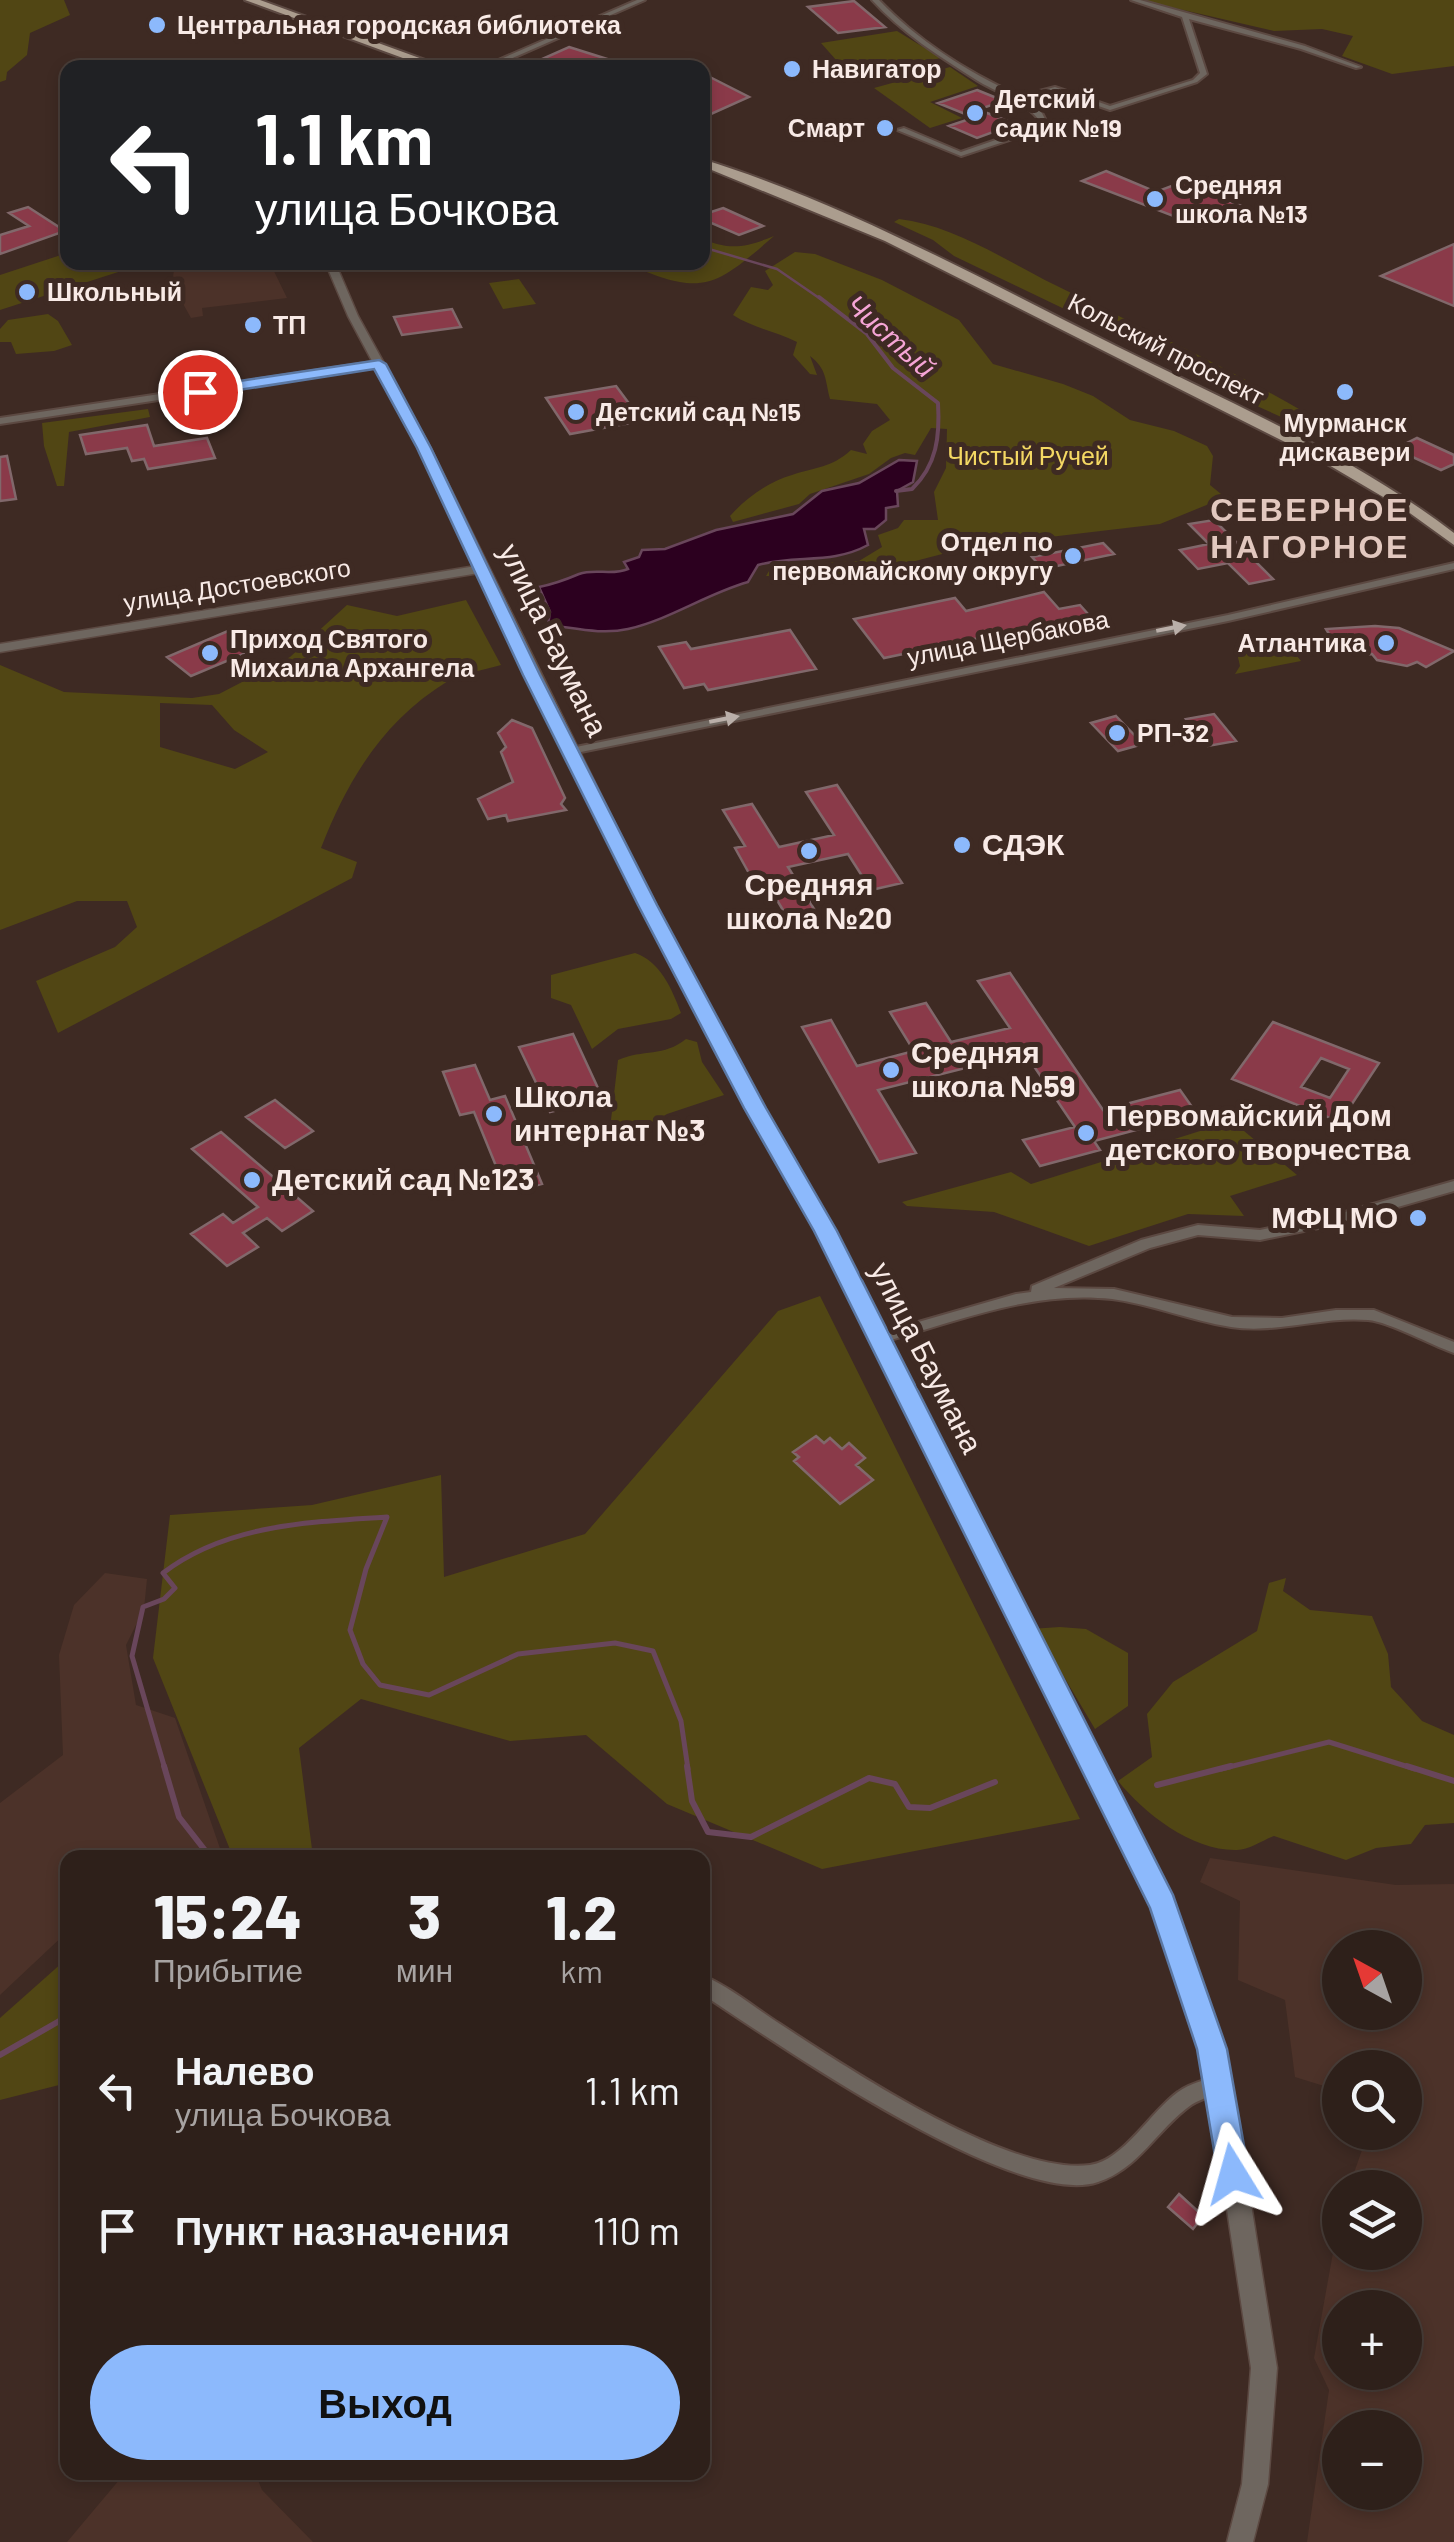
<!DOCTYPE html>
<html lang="ru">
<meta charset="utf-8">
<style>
:root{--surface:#2e201a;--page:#362823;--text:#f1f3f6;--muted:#a7a3a2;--line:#493e39;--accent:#8cb9fc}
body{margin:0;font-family:Barlow,sans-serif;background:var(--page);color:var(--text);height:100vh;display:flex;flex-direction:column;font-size:38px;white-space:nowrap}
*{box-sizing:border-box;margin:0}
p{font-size:32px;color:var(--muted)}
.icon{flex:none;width:55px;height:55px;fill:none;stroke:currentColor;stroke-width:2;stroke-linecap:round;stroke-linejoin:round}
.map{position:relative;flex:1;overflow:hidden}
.sheet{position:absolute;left:60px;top:1850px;width:650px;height:630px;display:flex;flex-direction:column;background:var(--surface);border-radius:20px;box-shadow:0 5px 15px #0003,0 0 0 2px var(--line)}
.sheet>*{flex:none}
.banner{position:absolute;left:60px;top:60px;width:650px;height:210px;border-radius:20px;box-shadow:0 5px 15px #0003,0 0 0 2px var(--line);background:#202124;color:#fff;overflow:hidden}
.needle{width:65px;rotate:320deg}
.controls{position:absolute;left:1322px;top:1930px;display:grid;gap:20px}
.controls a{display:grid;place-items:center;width:100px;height:100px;border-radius:50%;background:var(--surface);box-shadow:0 5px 15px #0003,0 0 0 2px var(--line);font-size:50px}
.pin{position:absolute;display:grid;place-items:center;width:85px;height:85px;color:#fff;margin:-42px;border:5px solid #fff;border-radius:50%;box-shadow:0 2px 10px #0007}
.me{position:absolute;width:110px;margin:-55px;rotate:352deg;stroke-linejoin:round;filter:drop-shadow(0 0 8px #0008)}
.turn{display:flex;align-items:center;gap:35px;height:210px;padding:0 30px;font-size:45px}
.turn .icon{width:130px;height:130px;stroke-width:2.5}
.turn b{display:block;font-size:70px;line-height:85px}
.eta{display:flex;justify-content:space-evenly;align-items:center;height:170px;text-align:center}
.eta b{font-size:60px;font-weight:800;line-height:70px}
.button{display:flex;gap:20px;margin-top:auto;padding:20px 30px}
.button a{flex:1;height:115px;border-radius:60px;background:var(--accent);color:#111;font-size:40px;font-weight:800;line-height:115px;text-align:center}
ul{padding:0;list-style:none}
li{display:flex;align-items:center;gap:30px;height:140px;padding:0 30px}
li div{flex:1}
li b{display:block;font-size:38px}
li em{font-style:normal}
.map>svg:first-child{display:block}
.built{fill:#4c3229;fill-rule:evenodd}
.green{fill:#514614;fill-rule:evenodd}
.water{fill:#2c001f;stroke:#69465b;stroke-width:2.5}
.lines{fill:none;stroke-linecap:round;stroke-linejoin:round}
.stream-far3{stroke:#69465b;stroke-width:2.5}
.stream-far2{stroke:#69465b;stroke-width:4}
.stream-far1{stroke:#69465b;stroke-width:5}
.stream{stroke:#69465b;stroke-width:6}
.building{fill:#8a3a49;stroke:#81686b;stroke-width:2.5;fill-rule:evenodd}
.minor-casing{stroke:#5c4942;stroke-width:4}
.tertiary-casing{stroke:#5c4942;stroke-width:3}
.primary-casing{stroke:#5c4942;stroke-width:4}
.minor{fill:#6e665f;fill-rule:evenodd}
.tertiary{fill:#6e665f;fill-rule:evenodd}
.primary{fill:#ab9d8e;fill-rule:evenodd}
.oneway{fill:#baafa9}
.route{fill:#8cb9fc;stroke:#5b78a4;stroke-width:2.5}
.poi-dot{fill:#8cb9fc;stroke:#3e2a23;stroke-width:4}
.labels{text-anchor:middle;stroke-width:10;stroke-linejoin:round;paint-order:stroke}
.far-poi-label{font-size:25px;font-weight:bold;fill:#f8eae6;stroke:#3e2a23;text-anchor:start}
.far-street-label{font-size:25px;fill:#f8eae6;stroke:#3e2a23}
.far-park-label{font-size:25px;fill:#f4d863;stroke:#3e2a23}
.far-water-label{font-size:28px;font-style:italic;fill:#f5a5d6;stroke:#3e2a23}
.street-label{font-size:30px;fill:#f8eae6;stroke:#3e2a23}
.poi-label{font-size:30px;font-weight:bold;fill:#f8eae6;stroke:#3e2a23;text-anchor:start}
.far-district-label{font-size:32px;font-weight:bold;letter-spacing:2.5px;fill:#e2c8bf;stroke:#3e2a23}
</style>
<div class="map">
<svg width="1454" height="2542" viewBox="0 0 1454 2542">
<rect width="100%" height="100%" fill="#3e2a23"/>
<path class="built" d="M187 263H270L287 298 202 308 203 316 191 318 172 284 174 270Z
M105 1573 147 1579 144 1609 126 1645 136 1705 175 1718 223 1857 68 1858 67 1932 0 1995V1803L63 1755 59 1655 74 1605Z
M1210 1858 1396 1885 1454 1884V2542H1307L1329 2390 1314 2358 1340 2214V2252H1405V2188L1349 2187 1368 2133 1405 2132V2068H1340V2091L1295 2077 1285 2000 1238 1980 1240 1901 1200 1882ZM1340 1948H1405V2012H1340ZM1340 2308H1405V2372H1340ZM1340 2428H1405V2492H1340Z
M125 2473H255L262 2490 313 2542H67Z"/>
<path class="green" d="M0 0H64L70 15 30 33 27 55 7 72 6 80 0 82Z
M1140 0H1454V66L1392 74 1342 56 1353 36 1322 29 1274 31Z
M897 31 941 58 853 79 821 43Z
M950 67 978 86 930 102 962 118 930 128 874 88Z
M899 219C952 225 1005 260 1053 284 1149 331 1246 376 1338 432L1326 437 1230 394 1206 377 954 256 933 240 894 222Z
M774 236C715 287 703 298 626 263L702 262 703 239C730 251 747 247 774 236Z
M795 252 815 254 882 280 959 320 993 364 1063 384 1093 396 1130 420 1174 431 1207 446 1213 456 1210 485 1221 494 1209 504 1160 524 973 546 850 578 766 576 772 566 859 561 882 547 878 535 898 528 904 520H938L934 492 946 468 947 429 931 428 915 455 905 453 891 458 869 474 810 494 799 504 733 522 730 516C746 498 768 482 792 475 816 467 831 468 851 450L867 454 863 444 872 431 890 420 877 404 830 399C825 380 827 369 810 356L817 375 810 374 793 355 797 342C775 331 753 328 733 315L751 287 768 290 773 285 765 271Z
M67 253 68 262 140 265 0 310V275Z
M519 279 536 304 503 309 489 283Z
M48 314 58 321 72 345 54 351 16 354 11 342H0V329L8 320Z
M148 409 150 417 69 432 64 486H57L44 446 42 423Z
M466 600 501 665C484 670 463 673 448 681 383 721 348 779 321 848L357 862 352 878 58 1033 36 981 115 947 137 927 127 901H77L0 930V665L64 692 192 698 219 694 290 657 347 605 397 616ZM160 703 212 705 234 730 268 752 235 769 160 747Z
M1280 635 1301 661 1235 674 1240 666 1237 653 1245 643Z
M635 953C660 961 672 989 681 1013L671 1019 618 1029 592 1049 571 1005 551 998V975Z
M686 1039 697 1042 702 1062 724 1095 667 1114 627 1138 611 1120 618 1060C643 1049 664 1057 686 1039Z
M1232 1121 1297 1175 1230 1196 1244 1216 1188 1214 1089 1246 994 1212 907 1206 902 1202 1011 1172 1031 1184Z
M820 1296 1080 1819 822 1869 667 1804 586 1735 510 1741 361 1699 299 1748 313 1857H233L153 1658 170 1515 312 1505 441 1475 444 1577 585 1534 778 1311Z
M1286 1578 1283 1591 1310 1610 1372 1616 1388 1654 1391 1687 1422 1721 1454 1735V1823L1425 1825 1411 1844 1376 1848 1346 1860 1274 1836C1263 1840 1249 1850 1237 1850 1192 1851 1145 1814 1118 1781L1152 1757 1147 1714 1173 1682 1257 1631 1269 1583Z
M1060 1627 1086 1629 1128 1653V1706L1095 1729 1051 1655 1030 1629Z
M63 1962 68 1963 67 2083 0 2100V2018Z"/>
<path class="water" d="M899 460 917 461 913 482 897 491 898 506 886 508V520L875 529H864L868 545C831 565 796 554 758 565L748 582C706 594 671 619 628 629 602 635 575 628 548 625L550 612 539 587C554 584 565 580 579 574 595 568 612 576 628 569L624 562 639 557 642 550 665 549 716 530 793 514 822 491 859 483Z"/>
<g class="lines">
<path class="stream-far3" d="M702 247 777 269 822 300"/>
<path class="stream-far2" d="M819 297 867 334 893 368 938 403C940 436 937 465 912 489L896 491"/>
<path class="stream-far1" d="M165 1769 132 1656 143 1607 164 1599 175 1588 163 1573C227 1524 310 1522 387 1517L366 1569 350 1630 363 1664 380 1685 429 1695 518 1654 615 1643 653 1651 681 1721 688 1769
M1221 1769 1329 1742 1415 1769"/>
<path class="stream" d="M164 1766 179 1817 211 1858
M687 1766 692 1801 708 1832 751 1837 869 1778 895 1784 909 1807 930 1808 995 1782
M1407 1766 1454 1781
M1157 1785 1231 1766
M0 2055 68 2016"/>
</g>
<path class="building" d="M854 1 885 27 838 33 808 7Z
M569 47 623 64V68H522Z
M702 73 749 97 702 118Z
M977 90 1004 101 965 114 938 103Z
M987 113 1015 124 977 138 949 126Z
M1106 171 1156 192 1182 182 1249 209 1202 227 1082 181Z
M28 207 65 231 0 254V235L29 226 9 213Z
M723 208 763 226 739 235 702 219V215Z
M1454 244V306L1381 276Z
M452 309 461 327 402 335 394 317Z
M616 386 642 421 570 434 546 398Z
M147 425 154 446 207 438 215 458 148 469 144 459 132 461 127 448 86 454 80 435Z
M1417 438 1454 455V464L1441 470 1395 449Z
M7 456 16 499 0 501V457Z
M1214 520 1273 579 1249 584 1228 563 1198 569 1180 550 1209 544 1189 524Z
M1103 543 1114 554 1043 569 1032 557Z
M1044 592 1059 609 1080 605 1096 623 1076 627 1072 623 1058 626 1055 622 884 658 854 619 955 598 966 611Z
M1375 626 1399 628 1454 651 1426 667 1417 662 1407 666 1377 660 1372 654 1342 655 1326 629Z
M790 630 816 669 708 690 704 684 684 688 659 647 686 642 691 649Z
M228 631 253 650 191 676 167 657Z
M1214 714 1236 741 1208 746 1186 719Z
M1116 716 1143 744 1118 751 1091 723Z
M512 720 532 728 565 798 561 804 566 810 508 821 506 815 488 819 478 799 513 782 501 752 506 747 498 733Z
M837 785 902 883 871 890 848 854 788 867 814 909 786 915 760 872 750 875 735 848 745 846 723 810 752 804 779 847 834 835 806 792Z
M1010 973 1103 1110 1180 1090 1197 1114 1094 1141 1100 1150 1040 1166 1023 1140 1075 1127 1025 1053 878 1090 916 1153 879 1162 802 1027 831 1020 857 1066 914 1051 890 1012 926 1003 951 1042 1010 1028 978 981Z
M1273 1022 1379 1063 1340 1122 1232 1079ZM1321 1058 1349 1069 1330 1098 1301 1087Z
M573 1034 603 1099 550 1112 519 1047Z
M475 1065 490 1100 505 1096 542 1184 507 1193 474 1112 460 1115 443 1072Z
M275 1100 313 1131 285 1148 246 1117Z
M221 1132 313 1211 282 1231 267 1218 243 1233 258 1247 227 1266 191 1234 223 1214 233 1223 258 1207 192 1149Z
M816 1436 824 1443 830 1438 842 1449 849 1443 865 1458 856 1465 873 1480 840 1504 794 1461 799 1457 793 1452Z
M1179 2194 1203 2216 1193 2229 1168 2207Z"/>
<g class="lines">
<defs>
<path id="minor" d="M637 0H645L490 68H480Z
M872 0H879C918 41 969 73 1020 96L1055 87 1110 106 1193 80 1200 73 1182 17 1131 0H1140L1305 46 1361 67 1356 68 1301 49 1189 19 1207 74 1197 82 1110 110 1055 91 1025 99 1042 113 1049 127 961 156 897 130 904 128 961 152 1042 124C1026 100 1001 95 978 81 940 57 902 33 872 0Z
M379 361 383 364 382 366 0 424V418Z
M1454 563V569L1228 621 571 754 566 751 571 748 1228 615Z
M1454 1181V1191L1338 1224 1260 1240 1198 1235 1150 1248 1054 1288 1114 1289 1232 1317 1282 1318 1336 1310H1374L1454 1342V1353C1431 1345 1390 1322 1368 1320 1322 1316 1277 1334 1231 1327 1191 1321 1152 1304 1112 1299 1032 1290 955 1322 880 1343L875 1342 873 1338 875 1334 880 1333 1016 1294 1031 1292 1032 1286 1141 1240 1198 1225 1260 1230 1338 1214Z
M702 1975C730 1987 755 2008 780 2024 849 2069 1009 2176 1090 2165 1123 2161 1151 2111 1178 2092 1190 2083 1206 2080 1220 2075L1227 2077 1229 2084 1227 2091C1215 2095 1202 2098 1191 2105 1157 2129 1139 2169 1098 2182 1015 2210 775 2042 702 1994Z"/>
<path id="tertiary" d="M325 262H335L358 316 430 447 655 905 763 1109 834 1231 1174 1905 1210 2004 1232 2084 1277 2368 1268 2484 1253 2542H1227L1242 2484 1251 2368 1208 2084 1188 2004 1153 1908 816 1231 747 1109 641 905 479 573 0 652V644L476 566 418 447 348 316Z"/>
<path id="primary" d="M245 0H260L447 68H430Z
M702 159C847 204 981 279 1116 346 1231 403 1352 455 1454 533V545L1407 511 1317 458 885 241 702 166Z"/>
</defs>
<use href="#minor" class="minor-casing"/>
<use href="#tertiary" class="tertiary-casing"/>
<use href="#primary" class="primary-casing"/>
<use href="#minor" class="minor"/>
<use href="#tertiary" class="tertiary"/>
<use href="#primary" class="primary"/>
</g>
<defs><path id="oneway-solid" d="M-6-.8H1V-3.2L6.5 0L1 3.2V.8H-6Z" transform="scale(2.5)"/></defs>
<g class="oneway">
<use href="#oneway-solid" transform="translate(1171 628) rotate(-11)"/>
<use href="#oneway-solid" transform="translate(724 719) rotate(-11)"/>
</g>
<path class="route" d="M379 360 386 364 431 448 540 675 657 905 766 1108 837 1231 1173 1895 1227 2049 1249 2174 1244 2185 1233 2189 1222 2185 1218 2174 1197 2049 1150 1908 814 1231 744 1108 638 905 523 675 417 448 374 369 200 396 192 392 200 387Z"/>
<g class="poi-dot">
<circle cx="157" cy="25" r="10"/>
<circle cx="792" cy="69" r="10"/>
<circle cx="975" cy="113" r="10"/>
<circle cx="885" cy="128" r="10"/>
<circle cx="1155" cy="199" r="10"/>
<circle cx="27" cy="292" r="10"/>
<circle cx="253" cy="325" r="10"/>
<circle cx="1345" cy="392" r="10"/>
<circle cx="576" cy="412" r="10"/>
<circle cx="1073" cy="556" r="10"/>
<circle cx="1386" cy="643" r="10"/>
<circle cx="210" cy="653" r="10"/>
<circle cx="1117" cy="733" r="10"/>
<circle cx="962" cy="845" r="10"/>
<circle cx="809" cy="851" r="10"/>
<circle cx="891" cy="1070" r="10"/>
<circle cx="494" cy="1114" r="10"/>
<circle cx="1086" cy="1133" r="10"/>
<circle cx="252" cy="1180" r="10"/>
<circle cx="1418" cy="1218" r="10"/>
</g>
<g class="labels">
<g class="far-poi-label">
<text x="177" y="34">Центральная городская библиотека</text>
<text x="812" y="78">Навигатор</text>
<text x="995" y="108">Детский<tspan x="995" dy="29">садик №19</tspan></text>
<text x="865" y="137" text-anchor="end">Смарт</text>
<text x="1175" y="194">Средняя<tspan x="1175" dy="29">школа №13</tspan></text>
<text x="47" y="301">Школьный</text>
<text x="273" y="334">ТП</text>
<text x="596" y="421">Детский сад №15</text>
<text x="1345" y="432" text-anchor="middle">Мурманск<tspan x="1345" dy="29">дискавери</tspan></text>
<text x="1053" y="551" text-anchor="end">Отдел по<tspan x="1053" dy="29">первомайскому округу</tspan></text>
<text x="230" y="648">Приход Святого<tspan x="230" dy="29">Михаила Архангела</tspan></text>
<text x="1366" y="652" text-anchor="end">Атлантика</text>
<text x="1137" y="742">РП-32</text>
</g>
<g class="far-street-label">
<text transform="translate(1166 349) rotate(27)" y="9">Кольский проспект</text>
<text transform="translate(237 585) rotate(-9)" y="9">улица Достоевского</text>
<text transform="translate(1008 638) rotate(-11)" y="9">улица Щербакова</text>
</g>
<g class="far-park-label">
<text x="1028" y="465">Чистый Ручей</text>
</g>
<g class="far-water-label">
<text transform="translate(891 336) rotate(42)" y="10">Чистый</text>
</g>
<g class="street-label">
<text transform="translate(553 640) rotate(64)" y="10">улица Баумана</text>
<text transform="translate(926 1358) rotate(63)" y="10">улица Баумана</text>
</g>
<g class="poi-label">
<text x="982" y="855">СДЭК</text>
<text x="809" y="895" text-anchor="middle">Средняя<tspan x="809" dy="34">школа №20</tspan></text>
<text x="911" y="1063">Средняя<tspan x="911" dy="34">школа №59</tspan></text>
<text x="514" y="1107">Школа<tspan x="514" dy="34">интернат №3</tspan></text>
<text x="1106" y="1126">Первомайский Дом<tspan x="1106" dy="34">детского творчества</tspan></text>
<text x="272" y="1190">Детский сад №123</text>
<text x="1398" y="1228" text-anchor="end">МФЦ МО</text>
</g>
<g class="far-district-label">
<text x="1310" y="521">СЕВЕРНОЕ<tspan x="1310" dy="37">НАГОРНОЕ</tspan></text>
</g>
</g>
</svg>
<div class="controls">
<a><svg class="needle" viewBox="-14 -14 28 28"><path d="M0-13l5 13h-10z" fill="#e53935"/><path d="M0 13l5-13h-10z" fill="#a7a3a2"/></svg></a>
<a><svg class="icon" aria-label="search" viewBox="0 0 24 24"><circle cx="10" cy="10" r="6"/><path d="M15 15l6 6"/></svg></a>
<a><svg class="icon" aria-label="layers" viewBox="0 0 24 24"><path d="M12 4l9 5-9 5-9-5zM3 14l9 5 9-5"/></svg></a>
<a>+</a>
<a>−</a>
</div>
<div class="pin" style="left:200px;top:392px;background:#d93025"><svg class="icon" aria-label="arrive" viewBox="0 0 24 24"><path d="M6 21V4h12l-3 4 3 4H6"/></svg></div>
<svg class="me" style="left:1233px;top:2174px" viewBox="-20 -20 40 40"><path d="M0-17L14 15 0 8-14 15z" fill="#8cb9fc" stroke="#fff" stroke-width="4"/></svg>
<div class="banner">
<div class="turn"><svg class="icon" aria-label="left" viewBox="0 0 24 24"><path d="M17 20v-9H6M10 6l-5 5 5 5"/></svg><div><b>1.1 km</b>улица Бочкова</div></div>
</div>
<section class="sheet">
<div class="eta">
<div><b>15:24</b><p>Прибытие</p></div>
<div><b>3</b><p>мин</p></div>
<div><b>1.2</b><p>km</p></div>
</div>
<ul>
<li><svg class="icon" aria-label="left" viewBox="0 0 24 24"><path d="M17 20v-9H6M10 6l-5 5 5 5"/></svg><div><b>Налево</b><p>улица Бочкова</p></div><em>1.1 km</em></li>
<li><svg class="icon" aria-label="arrive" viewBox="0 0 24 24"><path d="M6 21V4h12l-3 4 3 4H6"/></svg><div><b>Пункт назначения</b></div><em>110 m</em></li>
</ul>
<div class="button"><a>Выход</a></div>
</section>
</div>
